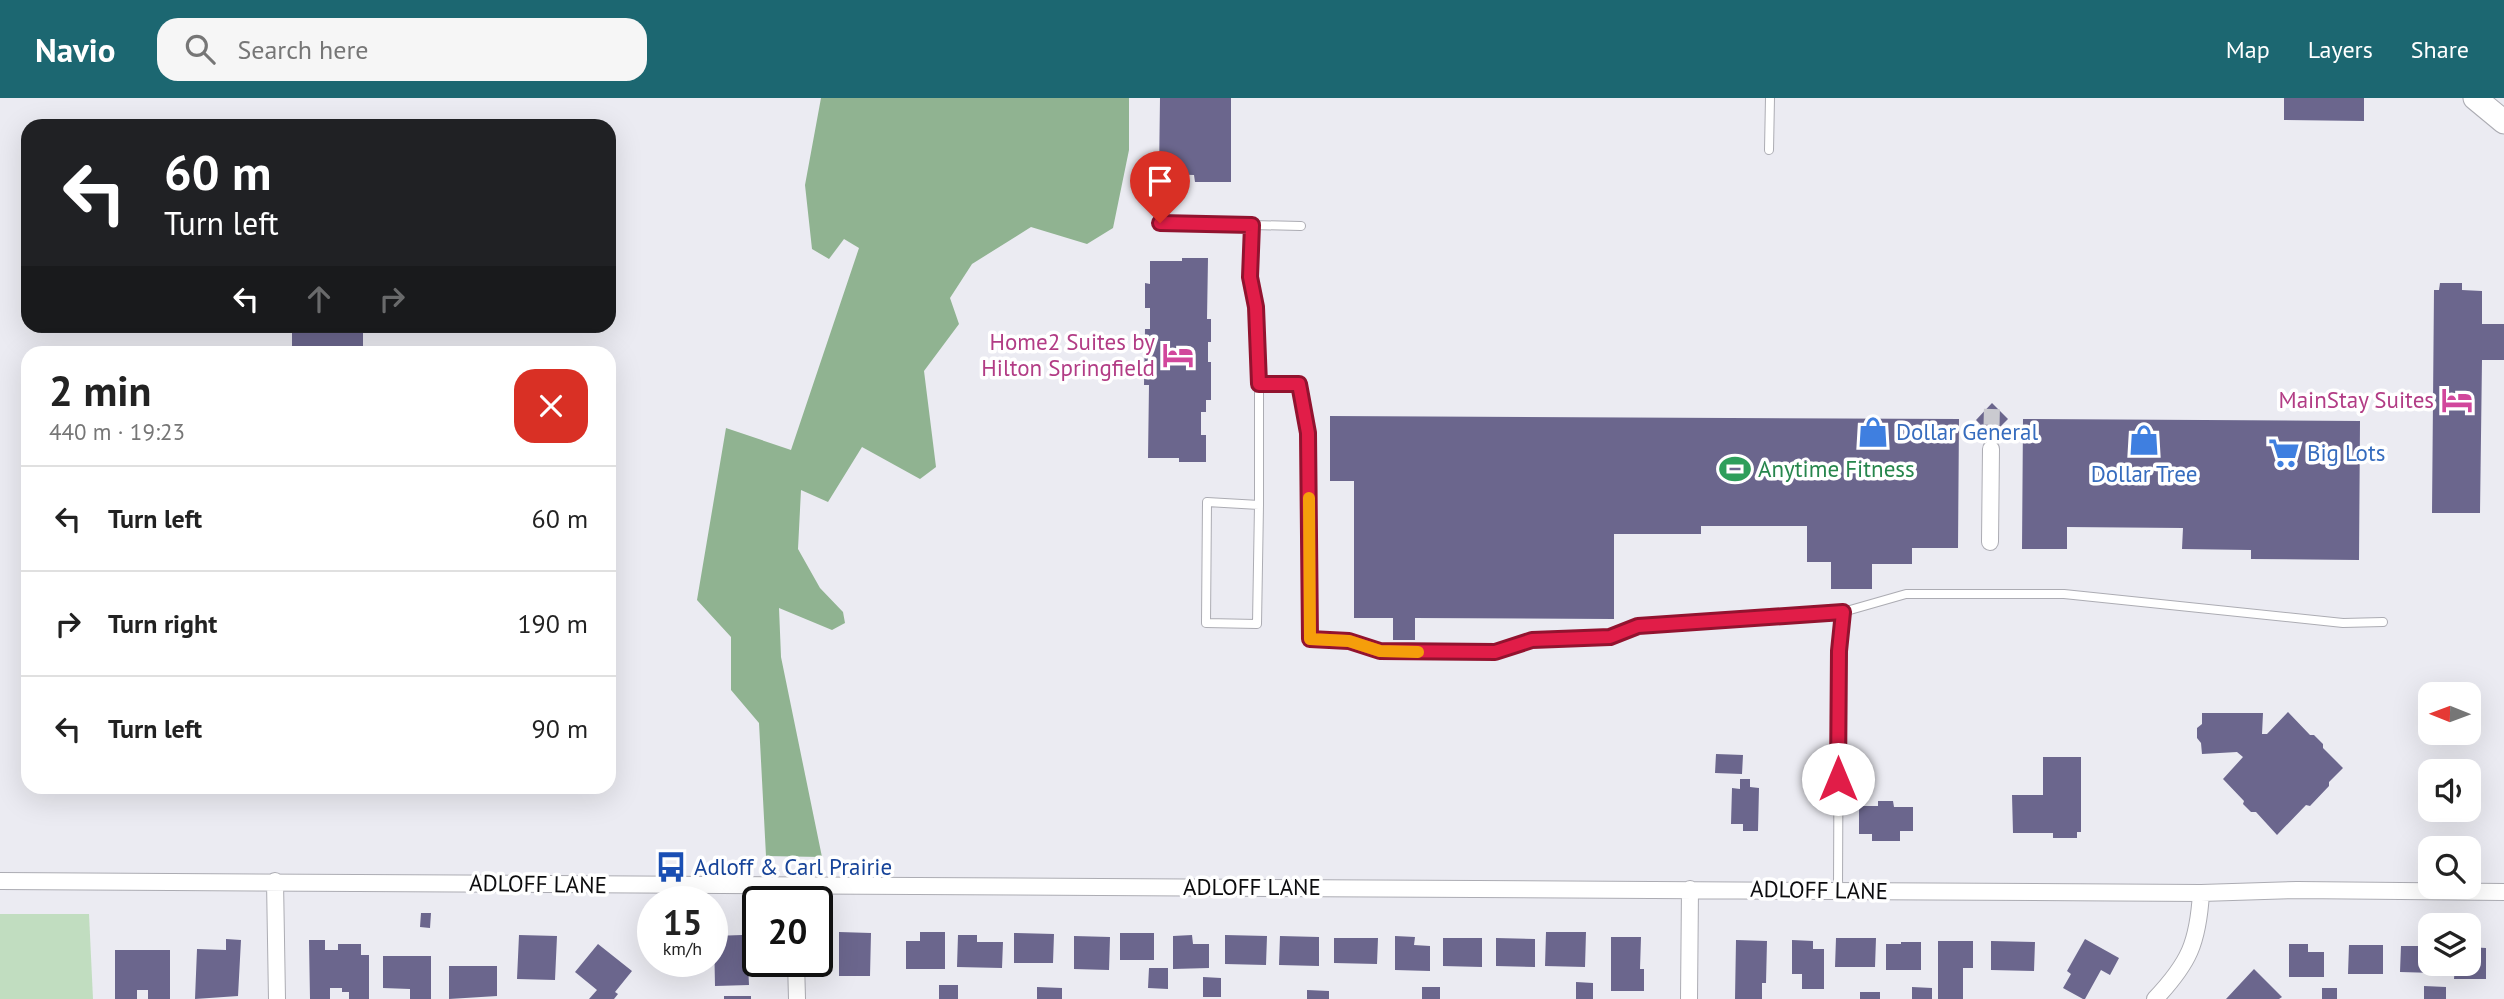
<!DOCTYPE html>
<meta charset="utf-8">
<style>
:root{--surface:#fff;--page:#f6f6f6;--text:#222;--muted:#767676;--line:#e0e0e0;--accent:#1c6771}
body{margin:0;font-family:"PT Sans",sans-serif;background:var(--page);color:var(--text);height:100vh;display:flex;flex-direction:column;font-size:26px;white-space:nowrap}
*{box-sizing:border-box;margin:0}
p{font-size:23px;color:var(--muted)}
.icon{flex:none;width:38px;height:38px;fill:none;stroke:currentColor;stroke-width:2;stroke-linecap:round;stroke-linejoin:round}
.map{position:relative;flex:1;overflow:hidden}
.side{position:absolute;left:21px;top:248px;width:595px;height:448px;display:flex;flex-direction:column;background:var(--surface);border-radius:21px;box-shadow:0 7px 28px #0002}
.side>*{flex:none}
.top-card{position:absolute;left:21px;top:21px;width:595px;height:214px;border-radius:21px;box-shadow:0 7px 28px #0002;background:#202124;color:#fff;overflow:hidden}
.needle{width:46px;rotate:271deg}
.tools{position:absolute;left:2418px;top:584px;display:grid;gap:14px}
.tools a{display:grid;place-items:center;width:63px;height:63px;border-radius:14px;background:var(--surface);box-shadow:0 7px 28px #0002;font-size:35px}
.speed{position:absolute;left:637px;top:788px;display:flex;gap:14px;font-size:35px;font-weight:700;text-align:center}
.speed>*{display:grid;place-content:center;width:91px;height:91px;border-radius:50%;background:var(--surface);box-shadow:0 7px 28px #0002;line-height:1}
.speed small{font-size:18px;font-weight:400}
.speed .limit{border:4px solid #111;border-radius:10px;background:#fff;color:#111}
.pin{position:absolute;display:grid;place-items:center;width:60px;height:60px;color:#fff;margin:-72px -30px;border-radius:50% 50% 50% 0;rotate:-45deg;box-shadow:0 0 7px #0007}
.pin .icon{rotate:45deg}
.me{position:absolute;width:77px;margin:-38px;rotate:0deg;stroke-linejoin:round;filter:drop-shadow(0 0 5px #0008)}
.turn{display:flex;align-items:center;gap:24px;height:147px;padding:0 28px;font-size:32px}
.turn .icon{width:91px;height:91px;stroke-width:2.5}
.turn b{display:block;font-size:49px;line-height:60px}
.lanes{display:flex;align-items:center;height:66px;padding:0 28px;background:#0003;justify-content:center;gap:35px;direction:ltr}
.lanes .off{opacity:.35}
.round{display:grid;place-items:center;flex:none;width:74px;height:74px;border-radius:21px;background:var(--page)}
.head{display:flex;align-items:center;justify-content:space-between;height:119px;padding:0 28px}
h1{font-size:42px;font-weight:600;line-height:52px}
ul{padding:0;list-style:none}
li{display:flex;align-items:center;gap:21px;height:105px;padding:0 28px;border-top:2px solid var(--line)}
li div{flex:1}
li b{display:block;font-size:26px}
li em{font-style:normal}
header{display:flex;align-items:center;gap:42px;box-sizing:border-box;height:98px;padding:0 35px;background:var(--accent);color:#fff}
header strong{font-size:33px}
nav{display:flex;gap:38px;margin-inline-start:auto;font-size:24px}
.search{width:490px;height:63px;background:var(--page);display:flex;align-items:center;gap:18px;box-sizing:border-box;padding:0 24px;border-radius:21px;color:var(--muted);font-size:26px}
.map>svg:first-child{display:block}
.green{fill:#c1ddc0}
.forest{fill:#90b391}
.building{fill:#6b668d}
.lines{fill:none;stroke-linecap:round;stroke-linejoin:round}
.street-tunnel{stroke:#cacad0;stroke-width:16;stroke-dasharray:16 8;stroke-linecap:butt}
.lane-casing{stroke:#acacb3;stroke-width:10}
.street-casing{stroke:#acacb3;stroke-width:18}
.secondary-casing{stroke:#acacb3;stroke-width:25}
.lane{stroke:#fff;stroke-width:8}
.street{stroke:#fff;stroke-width:16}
.secondary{stroke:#fff;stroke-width:23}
.route-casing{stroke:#92132f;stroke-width:18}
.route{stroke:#e11d48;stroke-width:12}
.slow{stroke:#f59e0b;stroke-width:12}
.labels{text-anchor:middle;stroke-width:7;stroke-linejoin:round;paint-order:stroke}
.hotel-label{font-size:23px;fill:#b23c85;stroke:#fff;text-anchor:end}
.shop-label{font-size:23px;fill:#366cbe;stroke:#fff;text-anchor:start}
.leisure-label{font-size:23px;fill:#27864d;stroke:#fff;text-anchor:start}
.transit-label{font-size:23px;fill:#164399;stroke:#fff;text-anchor:start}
.street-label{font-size:23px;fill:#0c0c0e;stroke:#fff}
</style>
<header>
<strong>Navio</strong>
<div class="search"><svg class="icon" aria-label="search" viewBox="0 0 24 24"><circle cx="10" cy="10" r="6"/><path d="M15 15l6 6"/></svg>Search here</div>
<nav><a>Map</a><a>Layers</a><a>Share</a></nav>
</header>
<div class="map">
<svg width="2504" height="901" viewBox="0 0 2504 901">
<rect width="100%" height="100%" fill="#ebebf2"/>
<path class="green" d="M0 816H89L93 901H0Z"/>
<path class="forest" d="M821 0H1129V52L1113 130 1087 146 1031 129 972 166 950 200 959 226 924 273 936 369 920 381 862 349 828 404 801 392 798 451 820 490 843 514 845 525 832 532 779 510 781 559 822 759 766 758 759 625 731 592V539L697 502 726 330 791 352 859 150 844 141 829 161 812 151 805 87Z"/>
<path class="building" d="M1160 0H1231V84H1195L1194 77 1159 76Z
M2284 0H2364V23L2284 22Z
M293 24 434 25V28H293Z
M1182 160H1208L1207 221H1211V244H1208V264H1211V302H1206V314H1201V337H1206V364H1179V360H1148L1149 287H1144L1145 231H1150V210H1145V185L1150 186V163H1182Z
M2440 185H2462V192L2482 193V226H2504V262H2482L2480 415H2432L2434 192H2439Z
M292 228H363V250L501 251V256H292Z
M1992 305 2008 321 1991 338 1976 322Z
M1330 318 1959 321 1958 450H1912V466H1872V491H1831V464H1807V428H1701V436H1614V521L1415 520V542H1393V520H1354V383H1330Z
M2023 321 2360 323 2359 462 2251 461V452L2182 451 2183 430 2067 429V451H2022Z
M2288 614 2310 637H2314L2323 646V650L2343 670 2329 684V688L2310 708 2306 707 2277 737 2256 714H2251L2243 706 2244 703 2223 681 2243 659 2237 654 2202 656 2201 645 2197 640V630L2202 626V615H2263L2262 636H2267Z
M1716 656 1743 657 1742 676 1715 675Z
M2043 659H2081V734H2077V740H2053V735H2013L2012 697H2043Z
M1740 681H1750V689L1759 690 1758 733H1743V726H1731L1732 690 1740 691Z
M1878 703H1893L1894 709H1913V733H1900V743H1872V736H1859V708H1878Z
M421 815H431L430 830 420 829Z
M839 834 871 835 870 878H839Z
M920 834H945V871H906V843H920Z
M1546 834H1586L1585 869 1545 868Z
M1014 835 1054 836 1053 865H1014Z
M1120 835H1154V862H1120Z
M519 837 557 838 555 882 517 881Z
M742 837 743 867 748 866 749 887 715 888 714 838Z
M958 837H977V844H1003L1002 870 957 869Z
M1192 837 1193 846H1209V870L1173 871V838Z
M1225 837 1267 838 1266 867 1225 866Z
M1074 838 1110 839 1109 872 1074 871Z
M1280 838 1319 839V868L1279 867Z
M1395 838 1415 839 1414 847 1430 848V873L1395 872Z
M1611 839H1641L1640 871H1644V893H1611Z
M1334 840H1378L1377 866 1334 865Z
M1443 840H1482V869L1443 868Z
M1496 840 1535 841V869L1496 868Z
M1836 840H1876L1875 869H1835Z
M226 841 241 842 238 898 195 901 197 851 226 852Z
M2085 841 2119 860 2110 877 2101 872 2085 901H2083L2063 890 2071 876 2067 873Z
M309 842H325V852H338V846H361V857H369V901H349V894H342V890H330V901H310Z
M1736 842 1767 843 1766 885H1762V901H1735Z
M1792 842 1813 843V851H1824V891H1802V876H1792Z
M1938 843H1973V870H1963V901H1938Z
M1991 843 2035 844 2034 873 1991 872Z
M1901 844H1921V872H1886V846H1901Z
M598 846 632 873 615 894 618 896 614 901H589L597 892 575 874Z
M2289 846H2308V854H2324V879H2289Z
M2349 847H2383V876H2348Z
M2401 848H2431V866H2436L2435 875 2400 874Z
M2469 849 2486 850V881H2454L2455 866H2469Z
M115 852H170V901H148V892H137V901H115Z
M383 858H431V901H410V891L383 890Z
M449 868H497V898L449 901Z
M1149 870H1168V891L1148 890Z
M2254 871 2282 899 2279 901H2226Z
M1203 879 1221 880V899H1203Z
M1576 884 1593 885V901H1576Z
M939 887H958V901H939Z
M2424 888 2446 889V901H2424Z
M1037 889 1062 890V901H1037Z
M1422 889H1440V901H1422Z
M1912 889 1932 890V901H1912Z
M2322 890H2337V901H2322Z
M1307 892 1329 893V901H1307Z
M1860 894H1880V901H1860Z
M724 898H751V901H724Z"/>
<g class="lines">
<path class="street-tunnel" d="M1991 351 1992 307"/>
<defs>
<path id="lane" d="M1769 52 1770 0
M1160 125 1252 127 1250 179 1256 209 1259 286H1299L1308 335 1310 541 1349 543 1380 553 1495 554 1532 542 1610 539 1638 528 1843 514 1906 496H2064L2343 525 2383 524
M1252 127 1301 128
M1259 407 1257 526 1206 525 1207 404 1259 407V286
M1838 792 1839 553 1843 514"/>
<path id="street" d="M1990 444 1991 351
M0 783 2201 795 2297 792 2504 794
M275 783 277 901
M796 863 797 901
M1689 901 1690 791
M2155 901C2189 865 2198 845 2201 795"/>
<path id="secondary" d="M2475 0 2504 24"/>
</defs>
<use href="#lane" class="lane-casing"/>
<use href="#street" class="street-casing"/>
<use href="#secondary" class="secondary-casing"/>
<use href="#lane" class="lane"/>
<use href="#street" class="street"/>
<use href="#secondary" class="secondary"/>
</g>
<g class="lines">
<defs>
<path id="route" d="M1160 125 1252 127 1250 179 1256 209 1259 286H1299L1308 335 1310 541 1349 543 1380 553 1495 554 1532 542 1610 539 1638 528 1843 514 1839 553 1838 681"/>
</defs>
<use href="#route" class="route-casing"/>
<use href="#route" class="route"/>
<path class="slow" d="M1309 400 1310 541 1349 543 1380 553 1418 554"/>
</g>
<defs>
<symbol id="hotel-bare" viewBox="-9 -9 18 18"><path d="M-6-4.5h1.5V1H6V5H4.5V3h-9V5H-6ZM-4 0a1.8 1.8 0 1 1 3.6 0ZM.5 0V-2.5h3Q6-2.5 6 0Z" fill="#d1479c" stroke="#fff" stroke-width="2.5" paint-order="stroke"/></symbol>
<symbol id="shop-bare" viewBox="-9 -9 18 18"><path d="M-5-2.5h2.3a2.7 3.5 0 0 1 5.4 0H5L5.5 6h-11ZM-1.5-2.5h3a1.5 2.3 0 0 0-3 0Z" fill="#3f7fe0" stroke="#fff" stroke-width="2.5" paint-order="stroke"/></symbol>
<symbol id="supermarket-bare" viewBox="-9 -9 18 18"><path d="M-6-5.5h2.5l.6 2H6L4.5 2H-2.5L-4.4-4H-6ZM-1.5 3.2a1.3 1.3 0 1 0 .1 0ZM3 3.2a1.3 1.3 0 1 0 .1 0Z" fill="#3f7fe0" stroke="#fff" stroke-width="2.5" paint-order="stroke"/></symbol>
<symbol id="stadium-bare" viewBox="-9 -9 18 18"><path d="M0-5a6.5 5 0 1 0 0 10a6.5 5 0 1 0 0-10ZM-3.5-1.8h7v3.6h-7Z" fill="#2e9e5b" stroke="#fff" stroke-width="2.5" paint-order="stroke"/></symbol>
<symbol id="bus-bare" viewBox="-9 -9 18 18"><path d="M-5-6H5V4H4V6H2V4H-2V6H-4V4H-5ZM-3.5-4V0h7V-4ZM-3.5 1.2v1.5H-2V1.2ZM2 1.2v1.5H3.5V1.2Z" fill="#1a4fb4" stroke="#fff" stroke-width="2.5" paint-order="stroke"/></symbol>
</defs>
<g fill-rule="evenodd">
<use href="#hotel-bare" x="1156" y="235" width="44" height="44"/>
<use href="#hotel-bare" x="2435" y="280" width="44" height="44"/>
<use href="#shop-bare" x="1851" y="312" width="44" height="44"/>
<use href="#shop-bare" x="2122" y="320" width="44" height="44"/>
<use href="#supermarket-bare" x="2262" y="333" width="44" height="44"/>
<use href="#stadium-bare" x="1713" y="349" width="44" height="44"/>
<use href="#bus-bare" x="649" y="747" width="44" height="44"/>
</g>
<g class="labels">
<g class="hotel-label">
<text x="1155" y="252">Home2 Suites by<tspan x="1155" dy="26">Hilton Springfield</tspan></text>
<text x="2434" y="310">MainStay Suites</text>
</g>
<g class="shop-label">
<text x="1896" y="342">Dollar General</text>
<text x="2307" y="363">Big Lots</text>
<text x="2144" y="384" text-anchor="middle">Dollar Tree</text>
</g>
<g class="leisure-label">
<text x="1758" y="379">Anytime Fitness</text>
</g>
<g class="transit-label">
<text x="694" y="777">Adloff &amp; Carl Prairie</text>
</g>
<g class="street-label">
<text transform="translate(538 786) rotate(1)" y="8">ADLOFF LANE</text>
<text x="1252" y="797">ADLOFF LANE</text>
<text transform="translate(1819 792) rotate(1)" y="8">ADLOFF LANE</text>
</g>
</g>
</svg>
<div class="tools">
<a><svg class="needle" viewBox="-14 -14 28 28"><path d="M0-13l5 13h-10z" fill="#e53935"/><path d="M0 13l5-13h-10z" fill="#767676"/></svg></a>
<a><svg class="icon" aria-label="sound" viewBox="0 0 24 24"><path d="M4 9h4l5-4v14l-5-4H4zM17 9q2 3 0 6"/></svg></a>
<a><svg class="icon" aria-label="search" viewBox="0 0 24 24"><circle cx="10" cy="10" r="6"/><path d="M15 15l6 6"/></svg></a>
<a><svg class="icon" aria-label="layers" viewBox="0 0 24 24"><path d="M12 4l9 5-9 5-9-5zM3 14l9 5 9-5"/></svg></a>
</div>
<div class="speed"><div>15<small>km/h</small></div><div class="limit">20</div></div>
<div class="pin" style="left:1160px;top:125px;background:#d93025"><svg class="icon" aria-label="arrive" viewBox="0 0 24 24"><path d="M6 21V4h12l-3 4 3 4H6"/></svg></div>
<svg class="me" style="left:1838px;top:681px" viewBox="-20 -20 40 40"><circle r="19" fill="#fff"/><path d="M0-13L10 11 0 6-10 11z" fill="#e11d48"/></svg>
<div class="top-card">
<div class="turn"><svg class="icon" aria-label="left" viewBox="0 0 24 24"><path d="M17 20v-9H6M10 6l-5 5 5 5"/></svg><div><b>60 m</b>Turn left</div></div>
<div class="lanes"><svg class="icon" aria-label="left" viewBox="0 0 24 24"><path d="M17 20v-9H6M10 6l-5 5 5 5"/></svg><svg class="icon off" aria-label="ahead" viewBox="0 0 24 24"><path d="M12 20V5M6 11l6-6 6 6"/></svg><svg class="icon off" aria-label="right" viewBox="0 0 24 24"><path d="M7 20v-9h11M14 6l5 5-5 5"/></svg></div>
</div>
<section class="side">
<div class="head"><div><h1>2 min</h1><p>440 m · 19:23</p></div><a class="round" style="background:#d93025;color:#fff"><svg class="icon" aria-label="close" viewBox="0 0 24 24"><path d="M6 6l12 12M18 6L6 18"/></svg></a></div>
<ul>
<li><svg class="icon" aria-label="left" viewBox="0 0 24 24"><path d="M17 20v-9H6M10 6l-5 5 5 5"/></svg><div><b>Turn left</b></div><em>60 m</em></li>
<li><svg class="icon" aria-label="right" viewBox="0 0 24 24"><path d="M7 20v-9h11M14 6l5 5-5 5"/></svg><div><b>Turn right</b></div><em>190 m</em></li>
<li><svg class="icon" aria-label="left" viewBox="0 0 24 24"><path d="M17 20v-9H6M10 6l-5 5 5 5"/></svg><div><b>Turn left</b></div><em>90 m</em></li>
</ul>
</section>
</div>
